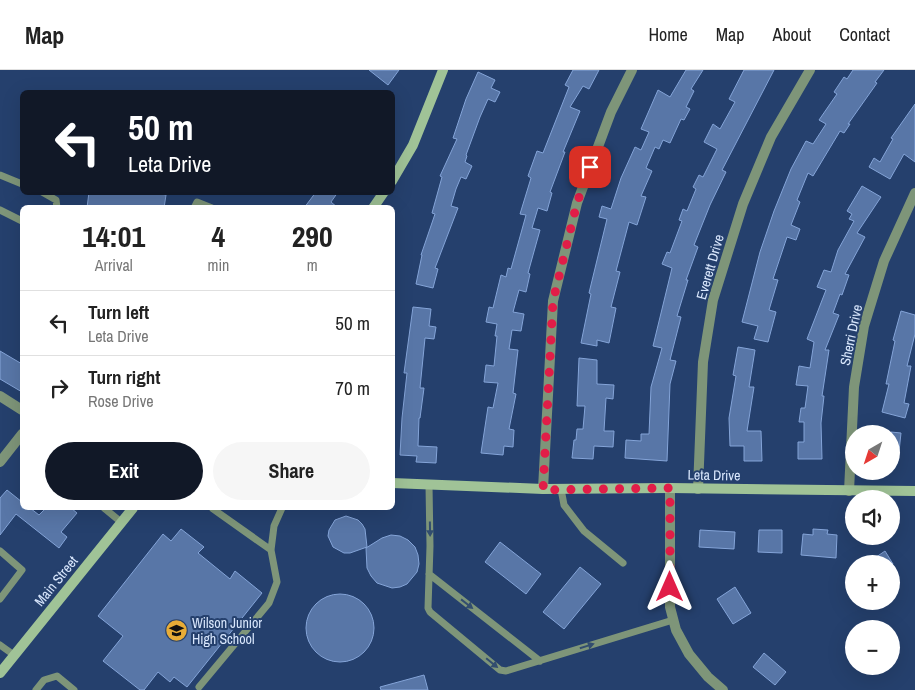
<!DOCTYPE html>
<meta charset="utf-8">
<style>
:root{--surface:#fff;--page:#f6f6f6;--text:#222;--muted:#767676;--line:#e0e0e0;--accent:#111827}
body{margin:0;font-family:"Archivo Narrow",sans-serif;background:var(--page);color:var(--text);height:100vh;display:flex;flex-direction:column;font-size:19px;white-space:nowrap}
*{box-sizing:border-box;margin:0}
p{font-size:16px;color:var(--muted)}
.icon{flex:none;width:28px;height:28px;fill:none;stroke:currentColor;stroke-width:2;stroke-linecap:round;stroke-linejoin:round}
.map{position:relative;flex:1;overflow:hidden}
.panel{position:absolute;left:20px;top:135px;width:375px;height:305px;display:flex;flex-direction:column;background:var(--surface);border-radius:8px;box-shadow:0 5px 20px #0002}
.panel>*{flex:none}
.banner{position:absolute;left:20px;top:20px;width:375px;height:105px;border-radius:8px;box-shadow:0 5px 20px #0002;background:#111827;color:#fff;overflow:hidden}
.needle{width:32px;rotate:219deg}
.buttons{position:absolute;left:845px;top:355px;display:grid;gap:10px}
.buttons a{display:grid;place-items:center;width:55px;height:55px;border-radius:50%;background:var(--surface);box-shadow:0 5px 20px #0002;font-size:25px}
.pin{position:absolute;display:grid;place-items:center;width:42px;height:42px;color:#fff;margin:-21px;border-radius:10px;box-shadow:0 2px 8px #0006}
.me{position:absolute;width:55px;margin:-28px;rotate:0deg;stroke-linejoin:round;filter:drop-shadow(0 0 4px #0008)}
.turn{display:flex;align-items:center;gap:18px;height:105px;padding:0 25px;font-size:22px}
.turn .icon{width:65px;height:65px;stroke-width:2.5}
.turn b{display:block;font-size:35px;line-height:42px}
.eta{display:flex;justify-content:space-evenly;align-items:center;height:85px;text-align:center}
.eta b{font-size:30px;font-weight:800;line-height:35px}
.primary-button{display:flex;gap:10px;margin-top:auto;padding:10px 25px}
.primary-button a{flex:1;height:58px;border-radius:30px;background:var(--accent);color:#fff;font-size:20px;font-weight:800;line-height:58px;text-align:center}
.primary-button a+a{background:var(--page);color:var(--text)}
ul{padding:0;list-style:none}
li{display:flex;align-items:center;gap:15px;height:65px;padding:0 25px;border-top:1px solid var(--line)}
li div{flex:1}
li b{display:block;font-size:19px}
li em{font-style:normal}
header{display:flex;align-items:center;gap:30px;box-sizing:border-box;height:70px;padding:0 25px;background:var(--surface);border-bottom:1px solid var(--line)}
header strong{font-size:24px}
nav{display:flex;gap:28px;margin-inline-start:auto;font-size:18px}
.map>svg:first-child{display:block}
.building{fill:#5876a7;stroke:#84a4d8}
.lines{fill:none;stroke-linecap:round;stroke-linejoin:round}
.lane{stroke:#7e9579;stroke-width:7}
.street{stroke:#7e9579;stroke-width:10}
.secondary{stroke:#a0c397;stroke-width:10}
.oneway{fill:#324d6f}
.route{stroke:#e11d48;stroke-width:9;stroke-dasharray:0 16.2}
.labels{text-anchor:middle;stroke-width:4;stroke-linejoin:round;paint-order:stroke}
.street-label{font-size:14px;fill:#d9e7fd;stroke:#25406d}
.poi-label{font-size:14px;fill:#d9e7fd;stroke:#25406d;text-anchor:start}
</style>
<header>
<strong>Map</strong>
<nav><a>Home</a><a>Map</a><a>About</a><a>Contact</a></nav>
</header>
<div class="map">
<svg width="915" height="620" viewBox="0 0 915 620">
<rect width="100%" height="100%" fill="#25406d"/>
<path class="building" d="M369 0H399L388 15Z
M573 0H599L589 19 583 16 570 37 580 41 563 82H565L550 122 552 123 547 141 538 138 532 158 540 160 528 203 530 204 526 222 519 220 513 242 524 244 521 261 512 260 509 279 518 280 513 323 516 324 509 359 514 360 513 377 504 376 503 385 481 383 488 337 493 338 498 313 484 312 486 295 494 296 497 266H495L497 254 486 252 489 237 493 238 501 205 506 207 508 198 511 199 526 145 520 144 531 108 528 106 537 81 543 83 569 17 565 15Z
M686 0H703L691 19 694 21 686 37 690 39 684 50 681 49 670 73 663 70 659 79 655 77 646 98 652 101 641 126 646 127 637 155 629 152 616 201 620 202 611 237 616 238 609 273 597 270V276L581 273 591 224 589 223 607 149 599 147 602 136 611 139 621 108 635 77 641 80 649 62 641 59 658 20 670 27Z
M744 0H774L722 100 726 102 710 135 694 175 698 177 686 210H688L677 246 681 247 670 290 676 291 670 314 667 391 625 388 626 370 641 371V364H649L651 317 662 278 653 276 672 198 662 194 667 182 670 183 682 151 679 150 683 139 687 141 696 119 693 117 699 105 703 107 717 79 704 72 713 54 720 59 735 32 729 29Z
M853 0H884L875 12 877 13 848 54H850L844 63 840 61 813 106 808 103 797 130 800 132 791 155 800 159 796 170 787 167 773 209 778 210 769 240 776 242 768 272 754 269 758 256 742 252 760 182 774 141 791 99 806 71 813 74 826 54 819 50 837 24 834 22 844 7 847 9Z
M478 2 495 10 491 18 500 22 495 32 488 29 480 47 466 85 467 86 465 92 472 96 466 109 461 107 456 119 451 136 458 138 435 198 438 199 433 218 416 214 422 185H421L435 144 432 143 442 107 440 106 457 69 453 68 466 29Z
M915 34V92L904 84 890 109 869 97 874 88 880 92 893 69 891 68Z
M862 116 881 127 857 163 865 167 845 204 849 205 842 225 840 224 833 243 839 245 825 280H829L822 326H824L821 353 822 389H798V372H804V352H799L801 338H805L808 316 796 315 799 296 810 298 814 272 807 269 826 220 817 217 824 200 831 202 838 180 854 151 849 149 852 144 847 141Z
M89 122H149L166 125 164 138H87Z
M316 122H338L331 132 338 138H304Z
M413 237 431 239 429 256 436 257 434 269 425 268 420 318H424L420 348H419L418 376 437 377 436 393 416 392 417 386 400 385 402 348 407 303H404Z
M901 241 915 245V264L907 296H911L904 333 909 334 905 348 882 342 889 314H886L895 271 893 270Z
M738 277 755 280 749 317H754L747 361H761L762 391H744V376H730L729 348 736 306 733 305Z
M0 281 22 294V322L0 309Z
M579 288 597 290V314L614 315 613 329 606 328 604 361H614L613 377 594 376 593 389 572 388 574 370H576L577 359H583L585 336H577Z
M891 362 901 363 898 391H891Z
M7 420 22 432V438H30L39 445 46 438H71L77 443 61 462 67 467 59 478 16 444 0 465V428Z
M346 446 358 450 362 454 365 459 367 477 350 483H344L333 477 328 466 329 460 335 450Z
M181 459 204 477 198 483 230 509 235 501 262 523 187 617 174 607 170 612 158 602 144 620H140L103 591 123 566 98 546 163 464 171 471Z
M813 459 828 460 827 464 837 465 836 488 801 485 803 464 813 465Z
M700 460 735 462 734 479 699 477Z
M759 460H782V483L758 482Z
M391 465 400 466 408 470 415 477 418 485 419 494 417 502 407 514 400 517 392 518 377 513 371 506 367 498 366 478 382 468Z
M500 472 541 504 526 524 485 492Z
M885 481 893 494H866Z
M580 497 601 514 564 559 543 542Z
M735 517 751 543 733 554 717 529Z
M306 558a34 34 0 1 1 68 0a34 34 0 1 1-68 0Z
M764 583 786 602 775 615 753 597Z
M424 605 428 620H381L380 617Z"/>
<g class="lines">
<path class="lane" d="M0 105 22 114
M42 122 56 130 57 138
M194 138 197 132 212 138
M0 140 22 151
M429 415 430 476 428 538 430 542 500 600 506 601 673 550
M561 419 564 435 584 461 623 493
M104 438 121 452
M213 439 271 480
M0 481 22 500 0 529
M429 504 540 591
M0 575 14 585
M199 617 269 533 277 512 271 480 274 456 282 438
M36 620 44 610 57 606 74 620"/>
<path class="street" d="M0 326 22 340
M0 392 22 364
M670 418V537L676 560 689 584 708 607 723 620
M543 419 553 231 577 133 611 42 632 0
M698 419 703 292 713 230 743 134 771 67 810 0
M849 421 854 317 864 256 884 191 915 123"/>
<path class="secondary" d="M392 111 413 75 443 0
M373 138 384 122
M392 413 543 419 670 418 915 421
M0 603 133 438"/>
</g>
<defs><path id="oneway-solid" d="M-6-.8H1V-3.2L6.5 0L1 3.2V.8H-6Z" transform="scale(1.25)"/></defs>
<g class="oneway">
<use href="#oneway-solid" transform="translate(430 459) rotate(89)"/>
<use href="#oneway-solid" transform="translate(467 534) rotate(38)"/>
<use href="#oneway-solid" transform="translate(587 576) rotate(-17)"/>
<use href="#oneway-solid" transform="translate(492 593) rotate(39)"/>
</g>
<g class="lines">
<path class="route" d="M590 97 577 133 553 231 543 420 670 418V517"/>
</g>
<defs>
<symbol id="school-disc" viewBox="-11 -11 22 22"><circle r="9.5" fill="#e8ac37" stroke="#25406d"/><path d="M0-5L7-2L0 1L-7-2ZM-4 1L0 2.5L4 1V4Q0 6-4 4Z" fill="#111"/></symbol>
</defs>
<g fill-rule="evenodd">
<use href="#school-disc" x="164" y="548" width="25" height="25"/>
</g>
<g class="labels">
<g class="street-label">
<text transform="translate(710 197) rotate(-74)" y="5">Everett Drive</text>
<text transform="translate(851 265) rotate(-78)" y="5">Sherri Drive</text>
<text transform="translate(714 405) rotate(1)" y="5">Leta Drive</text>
<text transform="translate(56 511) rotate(-51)" y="5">Main Street</text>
</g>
<g class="poi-label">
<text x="192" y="558">Wilson Junior<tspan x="192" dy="16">High School</tspan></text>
</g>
</g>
</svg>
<div class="buttons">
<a><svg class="needle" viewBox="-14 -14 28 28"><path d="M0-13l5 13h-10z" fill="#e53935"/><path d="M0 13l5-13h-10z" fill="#767676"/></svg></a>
<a><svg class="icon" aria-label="sound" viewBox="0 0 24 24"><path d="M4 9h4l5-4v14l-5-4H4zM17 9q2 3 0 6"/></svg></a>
<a>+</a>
<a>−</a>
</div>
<div class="pin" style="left:590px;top:97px;background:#d93025"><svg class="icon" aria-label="arrive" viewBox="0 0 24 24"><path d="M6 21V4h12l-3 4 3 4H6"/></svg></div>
<svg class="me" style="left:670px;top:517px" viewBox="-20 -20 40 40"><path d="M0-17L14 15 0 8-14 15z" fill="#e11d48" stroke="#fff" stroke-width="4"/></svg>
<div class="banner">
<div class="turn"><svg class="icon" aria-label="left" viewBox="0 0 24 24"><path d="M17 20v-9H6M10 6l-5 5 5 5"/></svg><div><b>50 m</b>Leta Drive</div></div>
</div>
<section class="panel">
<div class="eta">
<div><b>14:01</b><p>Arrival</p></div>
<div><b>4</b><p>min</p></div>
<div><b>290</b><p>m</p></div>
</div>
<ul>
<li><svg class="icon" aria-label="left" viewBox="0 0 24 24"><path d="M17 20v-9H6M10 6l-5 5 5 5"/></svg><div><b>Turn left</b><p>Leta Drive</p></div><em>50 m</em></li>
<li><svg class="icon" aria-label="right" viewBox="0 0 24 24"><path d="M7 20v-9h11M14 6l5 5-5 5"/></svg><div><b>Turn right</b><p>Rose Drive</p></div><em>70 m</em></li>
</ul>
<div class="primary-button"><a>Exit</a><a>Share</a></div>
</section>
</div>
